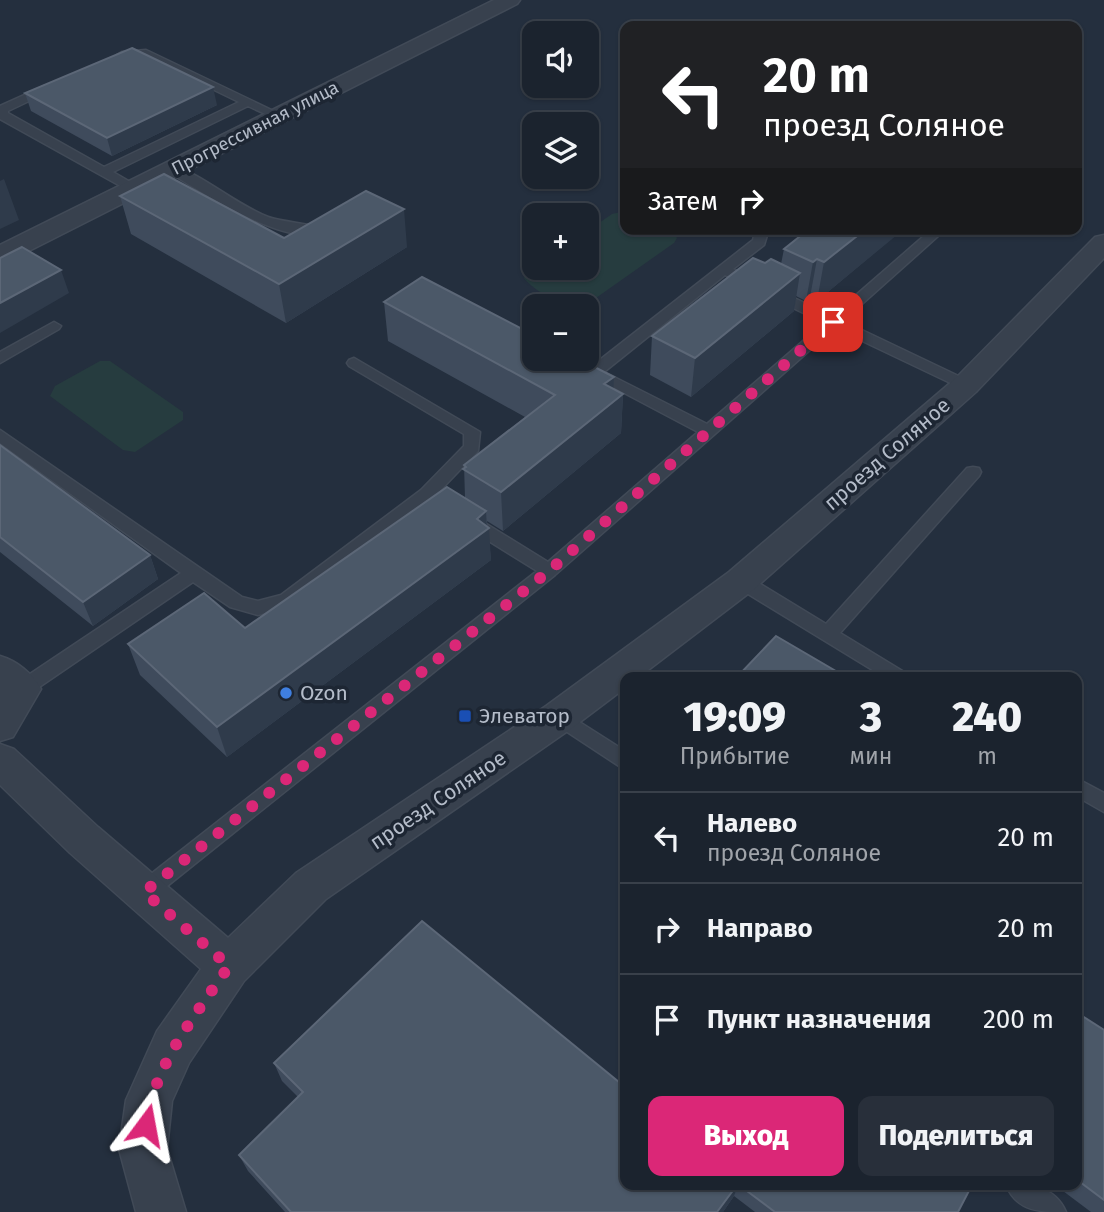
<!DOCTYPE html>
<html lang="ru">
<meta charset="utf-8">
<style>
:root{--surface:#1b232e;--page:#282f3a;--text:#f1f3f6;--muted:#a0a4aa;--line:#39404a;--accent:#db2777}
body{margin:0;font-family:"Fira Sans",sans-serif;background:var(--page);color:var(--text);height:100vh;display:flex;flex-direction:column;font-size:26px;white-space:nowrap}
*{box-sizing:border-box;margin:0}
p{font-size:23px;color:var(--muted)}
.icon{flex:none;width:38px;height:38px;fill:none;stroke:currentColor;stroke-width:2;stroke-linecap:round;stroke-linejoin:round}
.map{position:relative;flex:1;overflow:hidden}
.drawer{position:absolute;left:620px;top:672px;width:462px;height:518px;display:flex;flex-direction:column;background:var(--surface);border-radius:14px;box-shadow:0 2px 5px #0004,0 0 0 2px var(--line)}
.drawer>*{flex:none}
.hud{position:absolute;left:620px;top:21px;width:462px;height:214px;border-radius:14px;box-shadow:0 2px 5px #0004,0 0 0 2px var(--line);background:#202124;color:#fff;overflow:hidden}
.tools{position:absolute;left:522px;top:21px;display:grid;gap:14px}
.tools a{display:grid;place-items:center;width:77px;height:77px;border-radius:14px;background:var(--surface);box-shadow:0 2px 5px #0004,0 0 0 2px var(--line);font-size:35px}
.pin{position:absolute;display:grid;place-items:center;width:60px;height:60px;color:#fff;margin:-30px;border-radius:14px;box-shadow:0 4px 10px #0006}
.me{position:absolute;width:77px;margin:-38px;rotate:13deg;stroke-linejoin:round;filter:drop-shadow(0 0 5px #0008)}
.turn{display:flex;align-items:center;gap:24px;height:147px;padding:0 28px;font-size:32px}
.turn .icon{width:91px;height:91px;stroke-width:2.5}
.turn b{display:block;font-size:49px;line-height:60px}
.then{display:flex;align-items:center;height:66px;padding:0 28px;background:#0003;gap:14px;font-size:26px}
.eta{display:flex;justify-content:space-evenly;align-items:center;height:119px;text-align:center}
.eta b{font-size:42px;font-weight:800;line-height:49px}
.primary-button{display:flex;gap:14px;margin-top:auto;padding:14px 28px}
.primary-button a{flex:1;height:80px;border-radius:14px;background:var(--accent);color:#fff;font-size:28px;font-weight:800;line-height:80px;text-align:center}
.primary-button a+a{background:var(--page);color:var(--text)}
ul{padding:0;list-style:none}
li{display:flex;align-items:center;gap:21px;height:91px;padding:0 28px;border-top:2px solid var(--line)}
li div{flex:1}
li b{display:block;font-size:26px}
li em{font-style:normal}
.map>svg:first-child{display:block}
.green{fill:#263c3f}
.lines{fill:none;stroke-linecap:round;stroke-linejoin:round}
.service-casing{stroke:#414a57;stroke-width:3}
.minor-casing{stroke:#414a57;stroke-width:3}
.service{fill:#38414e;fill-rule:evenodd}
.minor{fill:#38414e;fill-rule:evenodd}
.wall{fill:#3f4b5c}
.shaded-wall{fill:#2f3b4b}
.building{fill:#4b5868;stroke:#5c6777;stroke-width:2}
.route{stroke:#db2777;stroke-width:12;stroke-dasharray:0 21.6}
.shop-dot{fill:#3f7fe0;stroke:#1d2633;stroke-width:2.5}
.transit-dot{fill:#1a4fb4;stroke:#1d2633;stroke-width:2.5}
.labels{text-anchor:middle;stroke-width:7;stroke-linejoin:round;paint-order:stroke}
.far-street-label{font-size:18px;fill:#b4bcc9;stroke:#1d2633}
.street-label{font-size:21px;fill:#b4bcc9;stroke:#1d2633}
.poi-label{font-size:21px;fill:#b4bcc9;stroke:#1d2633;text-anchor:start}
</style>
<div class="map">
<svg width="1104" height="1212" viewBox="0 0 1104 1212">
<rect width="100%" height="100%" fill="#242f3e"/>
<path class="green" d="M621 212 625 213V229C640 229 669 223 677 238L674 243 586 305C568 308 535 293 524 278L527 271 534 266 586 268V232L612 214Z
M100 361H110L183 412V420L135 452 123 450 50 396 55 386Z"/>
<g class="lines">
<defs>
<path id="service" d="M146 50 284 116 274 118 248 106 113 172 137 186 139 189 133 193 0 119V106L44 86H52V90L8 111V113L104 167 239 102 144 56 122 58 117 55 122 52Z
M172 165C203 175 235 204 268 217 281 222 320 225 324 229 294 254 196 188 168 172V166Z
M756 229H769L764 245 733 269 832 316 932 229H946L843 321 971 382 973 385 971 388H961L835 328 555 575 151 899 144 901 137 899 134 892 137 885 537 571 463 525 461 521 463 517H475L548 562 698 432 560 359H578L592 366 753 240ZM725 275 824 323 707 424 604 372Z
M54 322 61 326 59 329 0 363V352Z
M354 358 480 432 478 451 433 498 293 605 258 615 230 607 193 582 29 694 22 696 15 694 13 689 15 684 181 573 0 443V430L242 597 258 601 281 595 421 490 464 446V434L349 366 347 363 349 360Z
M973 467 979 468 981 472 979 476 840 633 904 672 907 677H884L735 586 732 581 735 576H747L826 624 967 468Z
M559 709 625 751V770L552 722 550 717 552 712Z
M1076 778 1104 793V812L1076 796Z
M1006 1185C1030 1184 1055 1186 1066 1212 1041 1212 1017 1212 1006 1185Z"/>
<path id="minor" d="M494 0H520L517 4 9 261 0 263V245Z
M1104 235V258L976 392 753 590 639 677H625V688L572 728 326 899 244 981 189 1063 172 1101 167 1149 186 1212H136L119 1149 126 1100 157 1031 201 969 70 853 0 785V744L14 749 98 827 228 938 296 873 546 706 729 572 956 378 1095 237Z
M0 656C17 661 32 673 41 689L13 737 0 741Z"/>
</defs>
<use href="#service" class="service-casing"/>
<use href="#minor" class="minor-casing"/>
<use href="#service" class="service"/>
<use href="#minor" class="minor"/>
</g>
<path class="wall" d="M25 93 217 105 112 156 31 111Z
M120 196 284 238 407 247 286 323 131 234Z
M809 229H903L817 301 810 297 806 301 796 296 794 311 691 397 650 375 652 336 765 263 781 264 784 249Z
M384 302 614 377 613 389 623 394 621 433 503 531 487 521 491 560 227 757 140 675 128 644 245 628 465 498 464 465 525 417 388 341Z
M0 445 150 555 158 579 93 626 0 552Z
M1076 1012 1104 1030V1212H1091L1055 1185H1076Z
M274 1063 625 1185H972L958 1212H755L734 1196 723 1212H285L248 1171 239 1155 298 1097 282 1081Z"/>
<path class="shaded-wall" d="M213 87 217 105 112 156 107 138Z
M4 179 19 220 0 229V181Z
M404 209 407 247 286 323 279 284Z
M866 229 903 230 817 301 824 262Z
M817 259 810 297 806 301 813 262Z
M61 270 69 293 0 333V303Z
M800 273 794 311 691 397 695 358Z
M614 377 613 402 623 394 621 433 503 531 501 492 604 384Z
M486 511 487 529 489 528 491 560 227 757 217 727Z
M150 555 158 579 93 626 83 602Z
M737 1185H738L734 1196 723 1212H717Z"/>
<path class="building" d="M132 48 213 87 107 138 25 93Z
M164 174 284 238 366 191 404 209 279 284 120 196Z
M809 229H866L824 262 817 259 813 262 784 249Z
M22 247 61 270 0 303V258Z
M753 258 765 263 771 259 800 273 695 358 652 336Z
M422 277 534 335V359H579L614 377 604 384 623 394 501 492 463 469 466 467 464 465 555 395 384 302Z
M0 445 150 555 83 602 0 537Z
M447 487 486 511 477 519 489 528 217 727 128 644 204 593 245 628Z
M776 636 846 677H737Z
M422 921 625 1087V1185H737L717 1212H291L239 1155 303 1092 274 1063Z
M1076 1012 1104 1030V1200L1076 1179Z
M739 1185H972L958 1212H775Z"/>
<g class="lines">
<path class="route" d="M146 1125C155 1063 195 1016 229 966L144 892 549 571 833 322"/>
</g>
<circle class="shop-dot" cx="286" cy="693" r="7"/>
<rect class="transit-dot" x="458" y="709" width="14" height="14" rx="3.5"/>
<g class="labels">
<g class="far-street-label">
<text transform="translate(255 128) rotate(-27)" y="6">Прогрессивная улица</text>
</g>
<g class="street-label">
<text transform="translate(887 454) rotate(-41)" y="7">проезд Соляное</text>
<text transform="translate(438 800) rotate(-34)" y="7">проезд Соляное</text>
</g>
<g class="poi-label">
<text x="300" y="700">Ozon</text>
<text x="479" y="723">Элеватор</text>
</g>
</g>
</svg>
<div class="tools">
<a><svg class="icon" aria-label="sound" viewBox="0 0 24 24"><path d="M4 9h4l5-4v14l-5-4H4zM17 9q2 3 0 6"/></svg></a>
<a><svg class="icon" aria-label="layers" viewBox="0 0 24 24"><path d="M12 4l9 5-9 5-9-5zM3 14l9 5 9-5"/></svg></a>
<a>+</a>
<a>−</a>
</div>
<div class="pin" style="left:833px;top:322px;background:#d93025"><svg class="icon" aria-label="arrive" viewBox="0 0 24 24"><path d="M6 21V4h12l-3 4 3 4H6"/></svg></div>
<svg class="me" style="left:146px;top:1125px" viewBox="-20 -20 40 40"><path d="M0-17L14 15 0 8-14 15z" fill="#db2777" stroke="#fff" stroke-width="4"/></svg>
<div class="hud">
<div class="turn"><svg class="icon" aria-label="left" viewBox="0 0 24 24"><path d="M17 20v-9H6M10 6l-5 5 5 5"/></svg><div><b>20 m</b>проезд Соляное</div></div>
<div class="then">Затем<svg class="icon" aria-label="right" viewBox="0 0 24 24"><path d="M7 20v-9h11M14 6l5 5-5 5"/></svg></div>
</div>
<section class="drawer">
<div class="eta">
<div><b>19:09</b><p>Прибытие</p></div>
<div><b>3</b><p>мин</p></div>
<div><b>240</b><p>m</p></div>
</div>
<ul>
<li><svg class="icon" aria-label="left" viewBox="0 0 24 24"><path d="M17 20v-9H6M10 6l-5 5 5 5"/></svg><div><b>Налево</b><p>проезд Соляное</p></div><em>20 m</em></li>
<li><svg class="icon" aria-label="right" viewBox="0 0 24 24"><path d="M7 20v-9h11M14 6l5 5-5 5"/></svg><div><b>Направо</b></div><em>20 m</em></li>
<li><svg class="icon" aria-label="arrive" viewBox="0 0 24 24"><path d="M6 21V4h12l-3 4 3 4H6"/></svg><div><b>Пункт назначения</b></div><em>200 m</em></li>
</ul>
<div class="primary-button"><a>Выход</a><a>Поделиться</a></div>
</section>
</div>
